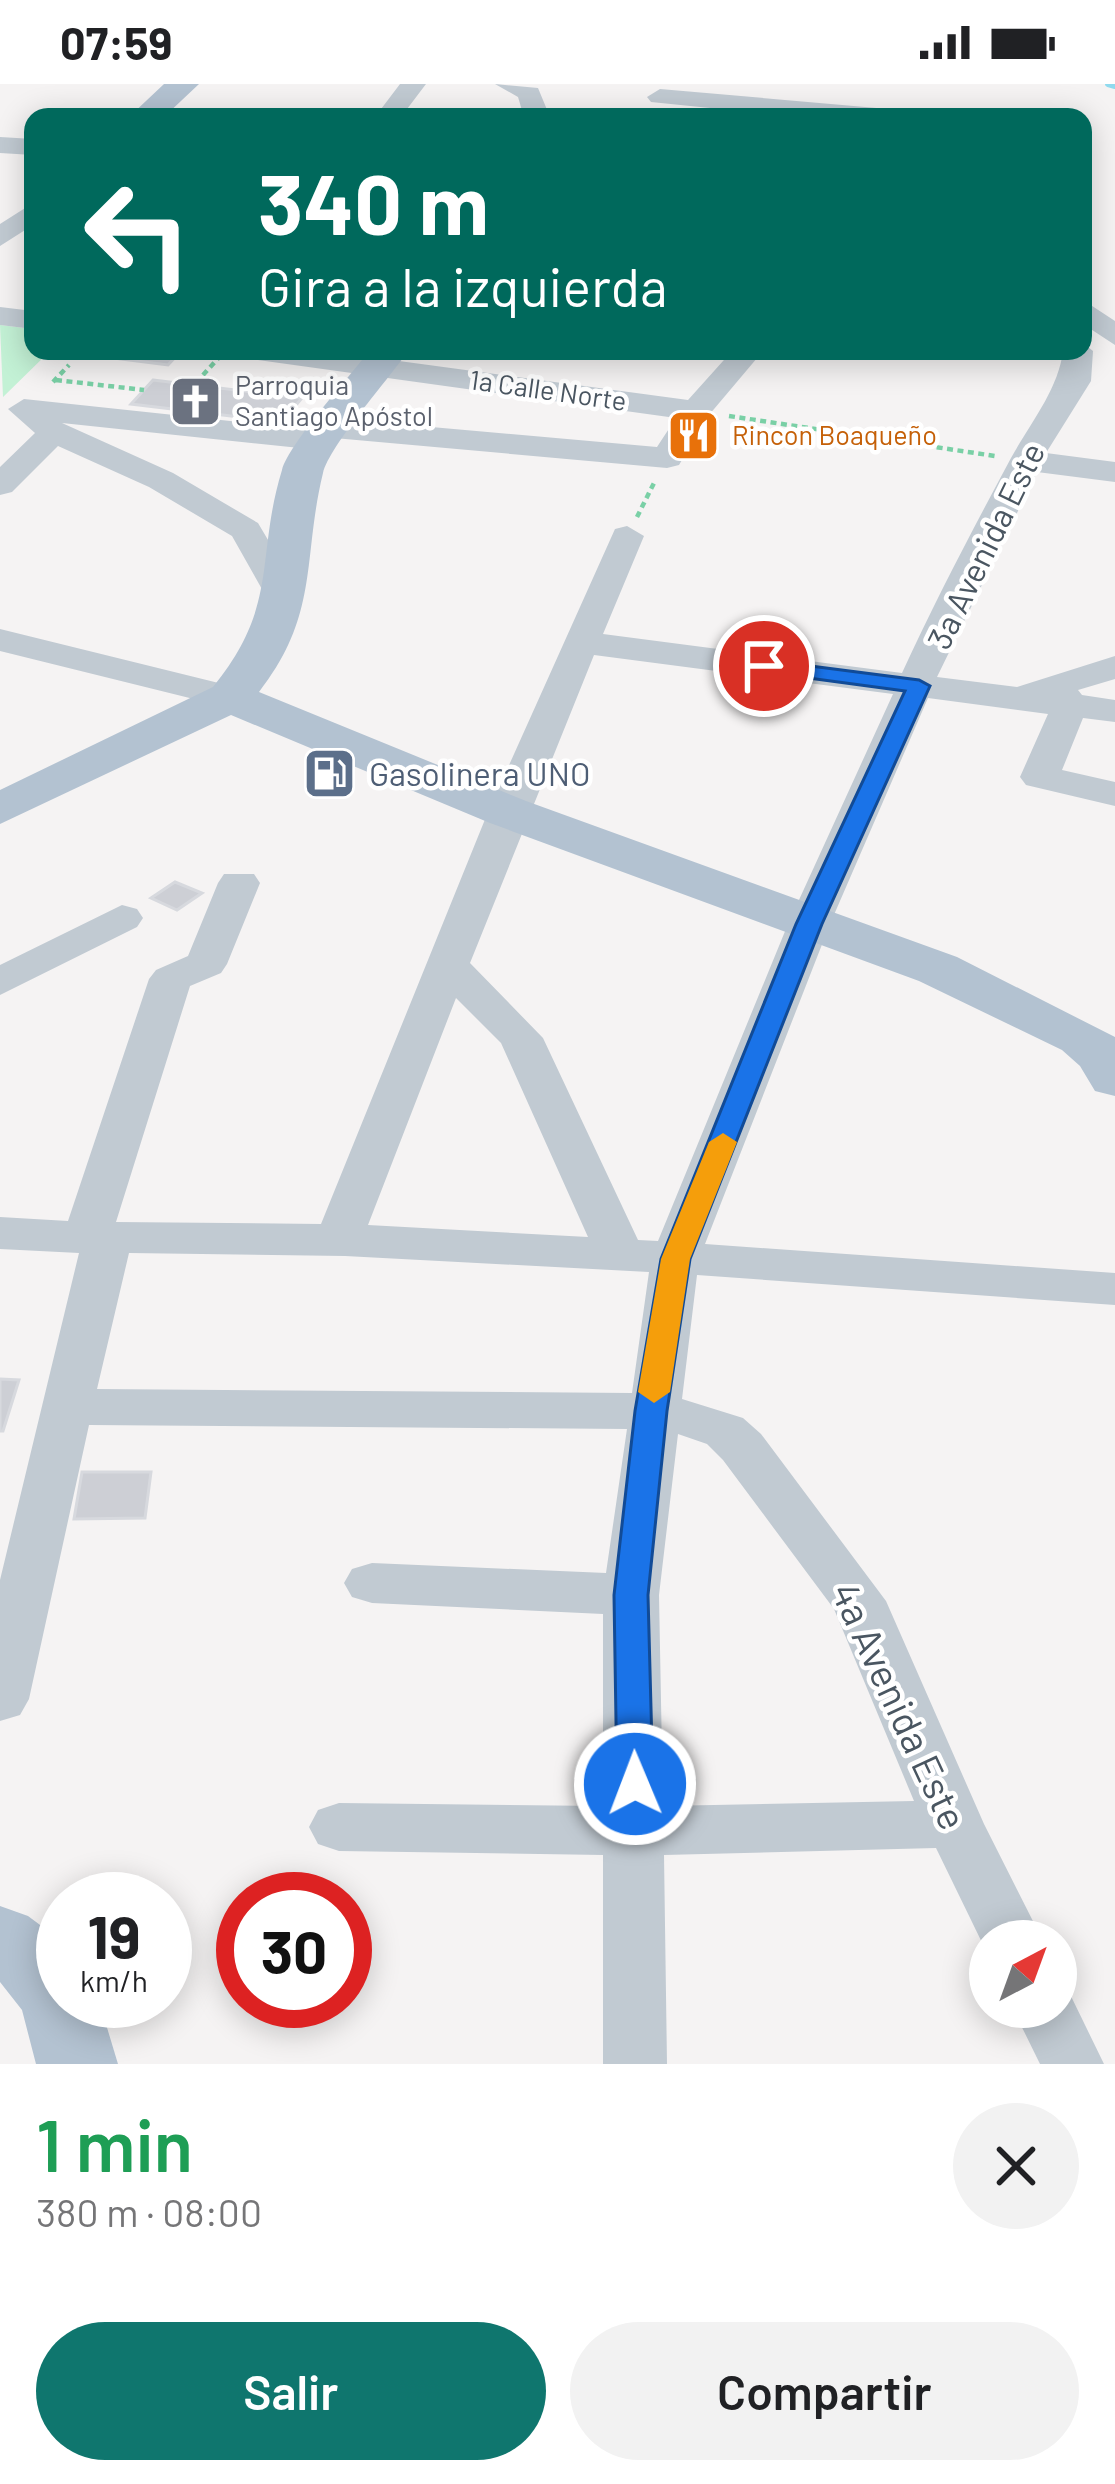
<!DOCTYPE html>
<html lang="es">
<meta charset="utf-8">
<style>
:root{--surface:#fff;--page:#f2f2f2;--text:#202124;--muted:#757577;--accent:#0f766e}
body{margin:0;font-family:Barlow,sans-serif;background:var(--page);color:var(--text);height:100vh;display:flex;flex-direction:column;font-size:45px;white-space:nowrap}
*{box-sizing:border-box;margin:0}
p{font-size:39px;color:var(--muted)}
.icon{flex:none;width:66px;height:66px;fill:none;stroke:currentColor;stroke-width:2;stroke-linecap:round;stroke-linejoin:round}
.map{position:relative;height:1980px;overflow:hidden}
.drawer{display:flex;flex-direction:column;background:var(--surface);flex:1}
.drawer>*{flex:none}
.guide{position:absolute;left:24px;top:24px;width:1068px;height:252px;border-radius:24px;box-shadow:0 6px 30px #0003;background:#00695c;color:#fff;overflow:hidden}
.needle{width:78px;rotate:41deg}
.fabs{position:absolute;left:969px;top:1836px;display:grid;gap:24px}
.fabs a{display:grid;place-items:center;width:108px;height:108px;border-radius:50%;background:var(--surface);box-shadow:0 6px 30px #0003;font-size:60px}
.speed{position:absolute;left:36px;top:1788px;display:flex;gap:24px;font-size:60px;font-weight:700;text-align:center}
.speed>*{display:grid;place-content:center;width:156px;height:156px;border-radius:50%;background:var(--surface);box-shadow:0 6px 30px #0003;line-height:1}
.speed small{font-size:30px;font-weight:400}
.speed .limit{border:18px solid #d22;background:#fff;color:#111}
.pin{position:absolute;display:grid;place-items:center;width:102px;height:102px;color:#fff;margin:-51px;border:6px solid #fff;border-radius:50%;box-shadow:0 3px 12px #0007}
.me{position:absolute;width:132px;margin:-66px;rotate:359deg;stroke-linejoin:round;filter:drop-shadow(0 0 9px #0008)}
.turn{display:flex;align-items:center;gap:42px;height:252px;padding:0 36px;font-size:54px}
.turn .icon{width:156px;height:156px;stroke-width:2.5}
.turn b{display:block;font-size:84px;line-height:102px}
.round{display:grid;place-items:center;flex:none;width:126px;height:126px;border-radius:63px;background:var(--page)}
.overview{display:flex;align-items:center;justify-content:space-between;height:204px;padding:0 36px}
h1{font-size:72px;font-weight:600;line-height:90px;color:#1e9e55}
.action{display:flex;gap:24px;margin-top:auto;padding:24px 36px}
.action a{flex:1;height:138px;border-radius:72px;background:var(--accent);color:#fff;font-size:48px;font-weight:600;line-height:138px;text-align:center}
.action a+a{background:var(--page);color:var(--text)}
.status{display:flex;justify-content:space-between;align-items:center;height:84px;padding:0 60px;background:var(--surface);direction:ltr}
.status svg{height:33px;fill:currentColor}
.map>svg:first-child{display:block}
.green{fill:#c3f1d5}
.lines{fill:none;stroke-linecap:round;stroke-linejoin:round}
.stream{stroke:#90daee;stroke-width:6}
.building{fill:#cdcfd5;stroke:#d7d9de;stroke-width:3}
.path{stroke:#7ad0a6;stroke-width:4.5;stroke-dasharray:6 4.5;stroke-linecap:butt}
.minor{fill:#c1cad2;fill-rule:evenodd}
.major{fill:#b3c2d1;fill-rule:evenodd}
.route{fill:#1a73e8;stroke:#114b97;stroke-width:3}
.slow{fill:#f59e0b}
.labels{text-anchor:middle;stroke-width:9;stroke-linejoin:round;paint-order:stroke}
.far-worship-label{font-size:27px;fill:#5b616d;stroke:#fff;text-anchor:start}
.far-street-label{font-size:27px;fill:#4a5661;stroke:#fff}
.far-food-label{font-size:27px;fill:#c56008;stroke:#fff;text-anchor:start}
.street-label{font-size:33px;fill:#4a5661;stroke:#fff}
.service-label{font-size:33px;fill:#4e5e75;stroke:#fff;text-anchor:start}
.near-street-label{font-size:39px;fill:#4a5661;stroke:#fff}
</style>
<div class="status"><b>07:59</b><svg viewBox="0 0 49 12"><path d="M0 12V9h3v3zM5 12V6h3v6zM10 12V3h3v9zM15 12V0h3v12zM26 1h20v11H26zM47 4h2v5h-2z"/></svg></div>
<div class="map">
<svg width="1115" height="1980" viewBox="0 0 1115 1980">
<rect width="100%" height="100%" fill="#f5f3f3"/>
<path class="green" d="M0 241 33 245V267H50L3 313Z"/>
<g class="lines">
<path class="stream" d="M1108 0 1115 2"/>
</g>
<path class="building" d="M58 267H181L168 281Z
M153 296 302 314 282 338 131 320Z
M175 798 202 809 177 826 151 814Z
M0 1295 19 1296 3 1347H0Z
M82 1388H151L145 1434 74 1435Z"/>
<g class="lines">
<path class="path" d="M203 291 225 267
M56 296 144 306
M53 298 69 281
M729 332 995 372
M637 433 655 397"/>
<path class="minor" d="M400 0H426L401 33H375Z
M495 0 538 4 550 33H524L518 13Z
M660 5 888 25 901 33H800L651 18 647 13Z
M0 53 33 55V71L0 69Z
M33 119V141L0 162V140Z
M1083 216 1115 237V261L1083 240Z
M0 223 33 227V245L0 241Z
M1083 259 1093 267 1091 297 1046 369 1115 378V398L1037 388 937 593 1017 603 1115 572V595L1078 606 1082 611 1115 616V638L1083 634 1062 686 1115 698V722L1026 701 1020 693 1048 630 928 614 830 840 705 1160 1115 1189V1221L697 1191 682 1315 743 1334 761 1350 886 1517 984 1740 1043 1857H990V1875L936 1764 664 1771 667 1980H603V1771L339 1767 318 1760 309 1743 318 1726 339 1719 603 1722V1530L372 1519 352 1513 344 1499 352 1485 372 1479 606 1489 627 1345 89 1341 29 1615 20 1631 0 1637V1496L79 1169 0 1165V1133L68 1137 149 895 156 886 188 872 218 799 224 790H254L260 799 227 880 221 889 190 902 116 1138 321 1140 488 728 615 445 627 442 644 452 603 550 902 589C936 515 973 445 1011 374 1031 338 1058 306 1063 267H1083ZM594 571 893 610 788 840 658 1157 638 1156 543 954 470 879ZM456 914 501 959 588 1153 368 1141ZM129 1169 345 1172 649 1188 632 1309 97 1305ZM678 1350 707 1360 723 1376 834 1525 914 1717 663 1722 659 1511Z
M243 267H325L688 316 732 267H763L709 331 679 381 667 384 334 354 330 363 319 366 62 339 173 389 258 439 303 515 285 526 272 523 232 452 149 403 58 362 12 408 0 411V383L35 349 8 325 24 315 315 346 319 337 330 334 657 363 676 334 258 276Z
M0 545 243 605 249 613 230 624 0 567Z
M122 821 137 825 143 834 137 843 0 911V881Z
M1056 1900 1067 1904 1104 1980H1040L1012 1923H1056Z"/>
<path class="major" d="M164 0H199L164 33H129Z
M369 267H408C389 295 330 361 323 389 302 475 320 530 259 608L526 717 957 873 1115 953V1012L1095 1007 1080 982 1062 966 919 897 490 739 231 631 0 740V706L213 603C280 521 255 474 282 386 290 358 349 294 369 267Z
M0 1822 28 1832 63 1858V1917H99L118 1980H36L22 1926 0 1898Z"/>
</g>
<path class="route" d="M764 576 919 596 930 602 822 840 690 1175 667 1327 648 1511 653 1700 647 1710H622L617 1700 614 1511 635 1327 661 1175 796 840 905 607 756 587V578Z"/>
<path class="slow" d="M723 1049 737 1058 690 1175 670 1308 654 1319 638 1308 661 1175 709 1058Z"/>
<defs>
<symbol id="church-square" viewBox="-11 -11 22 22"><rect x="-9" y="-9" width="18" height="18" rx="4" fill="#6b7280" stroke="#fff"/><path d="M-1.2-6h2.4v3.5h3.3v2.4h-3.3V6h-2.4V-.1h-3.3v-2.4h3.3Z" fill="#fff"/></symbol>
<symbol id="restaurant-square" viewBox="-11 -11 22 22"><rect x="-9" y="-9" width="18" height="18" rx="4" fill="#e8710a" stroke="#fff"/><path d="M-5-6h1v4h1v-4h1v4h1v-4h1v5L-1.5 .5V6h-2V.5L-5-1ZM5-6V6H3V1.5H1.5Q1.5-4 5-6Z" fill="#fff"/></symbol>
<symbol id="fuel-square" viewBox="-11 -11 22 22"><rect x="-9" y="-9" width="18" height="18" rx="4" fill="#5c6f8a" stroke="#fff"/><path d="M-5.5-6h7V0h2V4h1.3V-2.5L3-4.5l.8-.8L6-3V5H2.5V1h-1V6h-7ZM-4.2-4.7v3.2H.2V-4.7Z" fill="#fff"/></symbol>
</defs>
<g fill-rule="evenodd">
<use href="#church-square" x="166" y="288" width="59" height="59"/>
<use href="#restaurant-square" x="664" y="322" width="59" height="59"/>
<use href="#fuel-square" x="300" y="660" width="59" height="59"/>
</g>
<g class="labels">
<g class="far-worship-label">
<text x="235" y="311">Parroquia<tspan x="235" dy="31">Santiago Apóstol</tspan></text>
</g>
<g class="far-street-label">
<text transform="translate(548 307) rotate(8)" y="9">1a Calle Norte</text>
</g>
<g class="far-food-label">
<text x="732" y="361">Rincon Boaqueño</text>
</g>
<g class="street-label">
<text transform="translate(986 462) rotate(-64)" y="12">3a Avenida Este</text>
</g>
<g class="service-label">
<text x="369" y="702">Gasolinera UNO</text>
</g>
<g class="near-street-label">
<text transform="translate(899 1622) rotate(65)" y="14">4a Avenida Este</text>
</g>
</g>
</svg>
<div class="fabs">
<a><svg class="needle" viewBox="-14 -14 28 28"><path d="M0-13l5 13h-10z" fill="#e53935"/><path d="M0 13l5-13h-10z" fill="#757577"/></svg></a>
</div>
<div class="speed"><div>19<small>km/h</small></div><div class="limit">30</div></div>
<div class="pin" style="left:764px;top:582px;background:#d93025"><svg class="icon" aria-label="arrive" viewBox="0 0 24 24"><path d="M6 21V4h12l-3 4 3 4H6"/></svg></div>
<svg class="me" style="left:635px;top:1700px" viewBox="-20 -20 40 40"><circle r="17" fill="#1a73e8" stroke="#fff" stroke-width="3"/><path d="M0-11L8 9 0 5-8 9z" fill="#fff"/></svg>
<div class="guide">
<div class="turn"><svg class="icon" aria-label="left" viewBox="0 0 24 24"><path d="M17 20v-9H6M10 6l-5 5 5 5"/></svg><div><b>340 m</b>Gira a la izquierda</div></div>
</div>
</div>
<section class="drawer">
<div class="overview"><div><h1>1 min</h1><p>380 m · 08:00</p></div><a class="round"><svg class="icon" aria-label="close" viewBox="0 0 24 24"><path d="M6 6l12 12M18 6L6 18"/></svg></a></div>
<div class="action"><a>Salir</a><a>Compartir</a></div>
</section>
